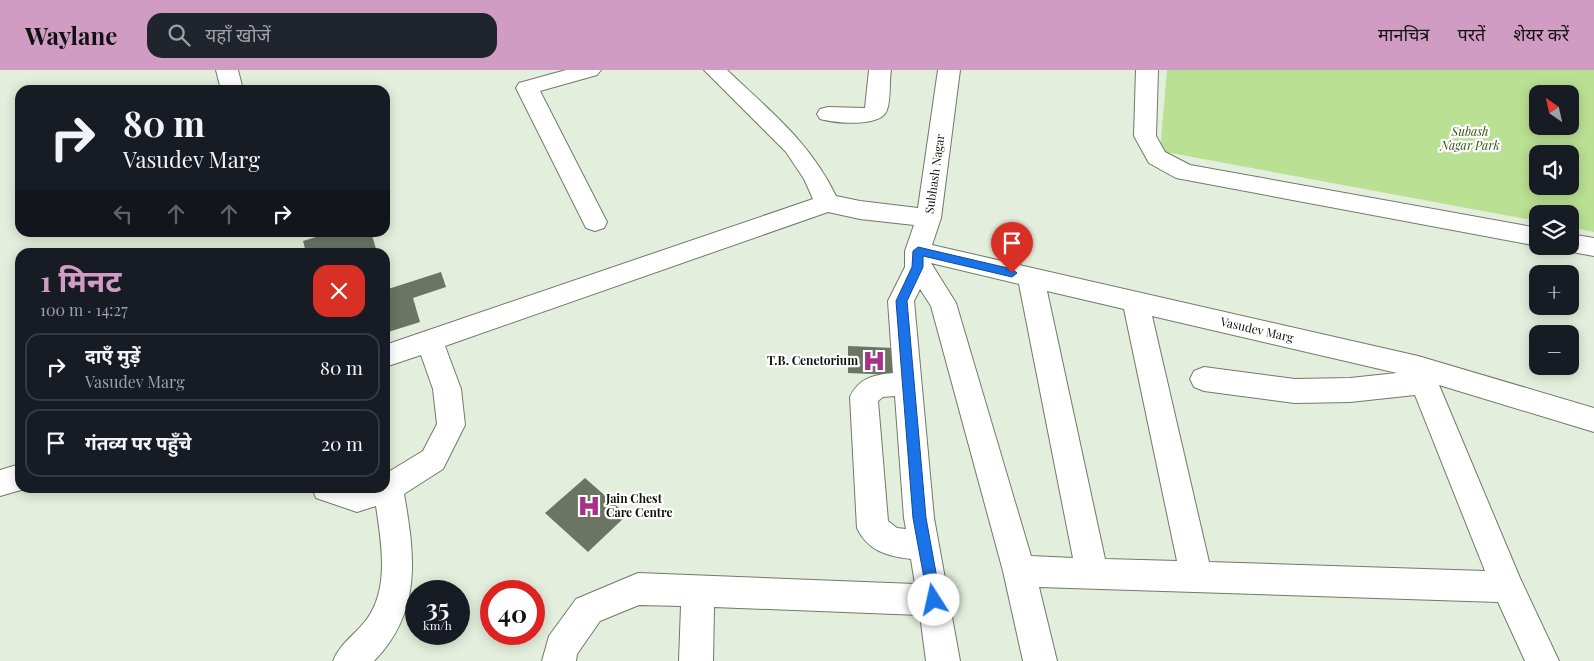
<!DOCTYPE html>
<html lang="hi">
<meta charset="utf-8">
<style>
:root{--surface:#171b24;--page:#20242c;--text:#f1f3f6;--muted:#9ea1a6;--line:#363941;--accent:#d09cc4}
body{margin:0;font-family:"Playfair Display","Noto Sans Devanagari",serif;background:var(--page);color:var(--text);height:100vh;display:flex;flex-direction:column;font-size:19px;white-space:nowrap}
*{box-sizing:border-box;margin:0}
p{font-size:16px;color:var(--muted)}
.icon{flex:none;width:28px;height:28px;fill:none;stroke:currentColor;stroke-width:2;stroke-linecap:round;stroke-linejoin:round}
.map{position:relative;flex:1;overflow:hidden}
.drawer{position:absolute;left:15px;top:178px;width:375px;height:245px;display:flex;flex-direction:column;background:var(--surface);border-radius:15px;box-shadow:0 2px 12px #0003}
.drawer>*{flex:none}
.hud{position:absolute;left:15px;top:15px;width:375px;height:152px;border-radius:15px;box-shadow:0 2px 12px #0003;background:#171b24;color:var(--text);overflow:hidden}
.needle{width:32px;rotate:326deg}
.fabs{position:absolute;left:1529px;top:15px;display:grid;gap:10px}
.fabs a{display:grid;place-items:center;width:50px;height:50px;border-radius:10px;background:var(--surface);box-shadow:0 2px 12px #0003;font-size:25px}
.speed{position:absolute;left:405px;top:510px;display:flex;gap:10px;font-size:25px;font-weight:700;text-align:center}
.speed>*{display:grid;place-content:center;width:65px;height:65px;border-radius:50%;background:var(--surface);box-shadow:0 2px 12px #0003;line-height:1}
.speed small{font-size:12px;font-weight:400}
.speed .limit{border:8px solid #d22;background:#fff;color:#111}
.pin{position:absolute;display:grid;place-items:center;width:42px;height:42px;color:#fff;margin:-51px -21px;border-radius:50% 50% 50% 0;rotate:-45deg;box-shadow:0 0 5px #0007}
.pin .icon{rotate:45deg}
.me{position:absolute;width:55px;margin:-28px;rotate:350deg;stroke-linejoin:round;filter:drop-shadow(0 0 4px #0008)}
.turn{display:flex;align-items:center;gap:18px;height:105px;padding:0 25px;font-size:22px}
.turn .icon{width:65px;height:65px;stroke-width:2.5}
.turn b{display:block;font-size:35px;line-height:42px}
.lanes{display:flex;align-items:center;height:48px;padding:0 25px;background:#0003;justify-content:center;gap:25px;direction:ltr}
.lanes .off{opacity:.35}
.round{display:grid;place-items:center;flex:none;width:52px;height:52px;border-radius:15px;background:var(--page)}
.overview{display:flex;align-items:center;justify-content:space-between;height:85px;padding:0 25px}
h1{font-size:30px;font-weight:700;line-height:38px;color:var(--accent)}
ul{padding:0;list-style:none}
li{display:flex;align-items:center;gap:15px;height:68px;margin:0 10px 8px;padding:0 15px;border:2px solid var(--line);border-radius:15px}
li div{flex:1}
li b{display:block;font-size:19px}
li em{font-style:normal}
header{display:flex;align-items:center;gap:30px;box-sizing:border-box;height:70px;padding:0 25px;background:var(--accent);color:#111}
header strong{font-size:24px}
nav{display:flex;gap:28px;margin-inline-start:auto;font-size:18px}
.search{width:350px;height:45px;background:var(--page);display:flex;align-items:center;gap:12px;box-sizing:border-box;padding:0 18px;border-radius:15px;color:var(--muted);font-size:19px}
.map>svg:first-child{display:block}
.green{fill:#bae093;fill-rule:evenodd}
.building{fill:#6c7464}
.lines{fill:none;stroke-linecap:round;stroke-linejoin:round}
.minor-casing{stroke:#717969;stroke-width:2}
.minor{fill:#fff;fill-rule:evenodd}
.route{fill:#1a73e8;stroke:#114b97}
.labels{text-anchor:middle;stroke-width:4.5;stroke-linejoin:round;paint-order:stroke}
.park-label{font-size:12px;font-style:italic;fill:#34500e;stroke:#fff}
.street-label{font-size:12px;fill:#10130d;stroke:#fff}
.poi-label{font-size:12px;font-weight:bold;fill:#10130d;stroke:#fff;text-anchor:end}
</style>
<header>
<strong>Waylane</strong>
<div class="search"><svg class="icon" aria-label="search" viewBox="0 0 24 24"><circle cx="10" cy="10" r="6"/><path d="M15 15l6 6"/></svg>यहाँ खोजें</div>
<nav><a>मानचित्र</a><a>परतें</a><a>शेयर करें</a></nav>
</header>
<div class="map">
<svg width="1594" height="591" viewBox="0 0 1594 591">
<rect width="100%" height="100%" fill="#e4eedc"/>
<path class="green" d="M1167 0H1594V162L1570 157V144H1538L1537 151 1160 81ZM1538 24H1570V56H1538ZM1538 84H1570V116H1538Z"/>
<path class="building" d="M332 162H371L377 182H306L303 171Z
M441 202 446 217 413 228 420 252 385 263V220Z
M848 276 895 278V305L848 303Z
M585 408 627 445 588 482 545 443Z"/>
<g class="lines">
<defs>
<path id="minor" d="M216 0H238L243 20H221Z
M566 0H601L597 5 540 21 607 152 604 158 595 161 586 158 516 18 519 13Z
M704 0H727C770 41 810 72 836 126L860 131 918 138 938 0H960L941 148 932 175 1418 286 1594 338V362L1439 315 1520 508 1559 591H1525L1498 532 1039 517 1057 591H1023L1003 501 931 236 920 219 914 231 934 448 960 591H926L920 545 714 537 713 591H679L681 536 639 535 600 551 577 584 576 591H542L549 566 576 529 638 503 915 514 911 489C887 486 868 481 857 458L850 327C859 308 873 305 893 303L888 231 905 197V181L914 155 860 149 828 142 445 276 461 319 465 355 443 399 404 424C415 486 422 542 374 591H333C340 573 356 564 367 549 390 517 381 471 376 436L357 442 316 428 312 418H385V404L423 381 437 354 433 319 421 285 385 297V275L813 129 804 109 786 82ZM931 193 1019 214 1073 488 1031 486 956 233ZM1047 221 1124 239 1177 491 1105 489ZM1152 246 1397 303 1350 308 1295 309 1204 297 1194 301 1190 309 1194 317 1204 321 1295 333 1350 332 1415 325 1485 501 1209 492ZM895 326 904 448 906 459 897 458 888 451 878 331 883 327Z
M869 0H891C889 12 891 29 887 40 881 58 835 53 820 49L817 44 820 39 828 37 865 38Z
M1136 0H1158L1156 66 1165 82 1190 95 1538 158V176L1176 108 1149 93 1134 66Z
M1570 164 1594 168V186L1561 180 1559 176H1570Z
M20 394V418H28L0 426V400Z"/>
</defs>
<use href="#minor" class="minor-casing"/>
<use href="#minor" class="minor"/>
</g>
<path class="route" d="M918 177 1012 199 1017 203 1012 207 923 186V197L907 231 926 448 941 530 939 534 934 536 929 534 928 530 913 448 896 231 912 197 913 181Z"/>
<defs>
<symbol id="hospital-bare" viewBox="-9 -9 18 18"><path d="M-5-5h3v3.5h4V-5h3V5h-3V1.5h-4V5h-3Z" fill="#a73188" stroke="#fff" stroke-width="2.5" paint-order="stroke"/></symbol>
</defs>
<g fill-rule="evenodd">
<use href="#hospital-bare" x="858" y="275" width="32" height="32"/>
<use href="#hospital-bare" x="573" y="420" width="32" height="32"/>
</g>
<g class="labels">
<g class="park-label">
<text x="1470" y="66">Subash<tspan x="1470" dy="14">Nagar Park</tspan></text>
</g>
<g class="street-label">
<text transform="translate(935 104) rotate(-82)" y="4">Subhash Nagar</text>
<text transform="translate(1257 260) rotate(13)" y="4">Vasudev Marg</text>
</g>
<g class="poi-label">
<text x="858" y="295">T.B. Cenetorium</text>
<text x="606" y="433" text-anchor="start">Jain Chest<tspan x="606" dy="14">Care Centre</tspan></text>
</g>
</g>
</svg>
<div class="fabs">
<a><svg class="needle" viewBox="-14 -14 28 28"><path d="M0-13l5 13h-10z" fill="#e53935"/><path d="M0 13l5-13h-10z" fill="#9ea1a6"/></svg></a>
<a><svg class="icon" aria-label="sound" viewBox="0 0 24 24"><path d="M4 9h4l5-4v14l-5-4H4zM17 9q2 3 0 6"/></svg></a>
<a><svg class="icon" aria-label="layers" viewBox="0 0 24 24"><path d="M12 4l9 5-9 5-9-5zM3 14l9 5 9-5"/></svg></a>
<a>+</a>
<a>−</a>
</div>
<div class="speed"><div>35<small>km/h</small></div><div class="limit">40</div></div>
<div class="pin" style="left:1012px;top:203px;background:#d93025"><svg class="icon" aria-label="arrive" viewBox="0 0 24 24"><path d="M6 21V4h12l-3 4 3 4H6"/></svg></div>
<svg class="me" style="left:934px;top:530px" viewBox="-20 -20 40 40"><circle r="19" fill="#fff"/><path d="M0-13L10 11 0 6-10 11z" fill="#1a73e8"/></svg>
<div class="hud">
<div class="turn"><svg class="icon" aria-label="right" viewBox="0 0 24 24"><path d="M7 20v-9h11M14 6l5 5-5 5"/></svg><div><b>80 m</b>Vasudev Marg</div></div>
<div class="lanes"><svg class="icon off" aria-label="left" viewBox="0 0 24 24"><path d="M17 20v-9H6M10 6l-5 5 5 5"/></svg><svg class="icon off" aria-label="ahead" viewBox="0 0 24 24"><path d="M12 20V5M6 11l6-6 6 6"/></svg><svg class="icon off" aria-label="ahead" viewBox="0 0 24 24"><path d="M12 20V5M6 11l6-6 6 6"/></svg><svg class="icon" aria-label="right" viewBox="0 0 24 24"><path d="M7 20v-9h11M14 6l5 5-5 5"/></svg></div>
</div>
<section class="drawer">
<div class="overview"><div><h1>1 मिनट</h1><p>100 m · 14:27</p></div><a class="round" style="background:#d93025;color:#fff"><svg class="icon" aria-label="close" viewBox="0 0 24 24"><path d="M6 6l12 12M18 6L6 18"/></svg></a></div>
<ul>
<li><svg class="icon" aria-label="right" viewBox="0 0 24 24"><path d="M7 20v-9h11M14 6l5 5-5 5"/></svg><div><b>दाएँ मुड़ें</b><p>Vasudev Marg</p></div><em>80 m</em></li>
<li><svg class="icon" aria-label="arrive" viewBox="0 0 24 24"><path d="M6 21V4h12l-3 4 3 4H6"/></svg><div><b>गंतव्य पर पहुँचे</b></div><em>20 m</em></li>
</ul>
</section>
</div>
